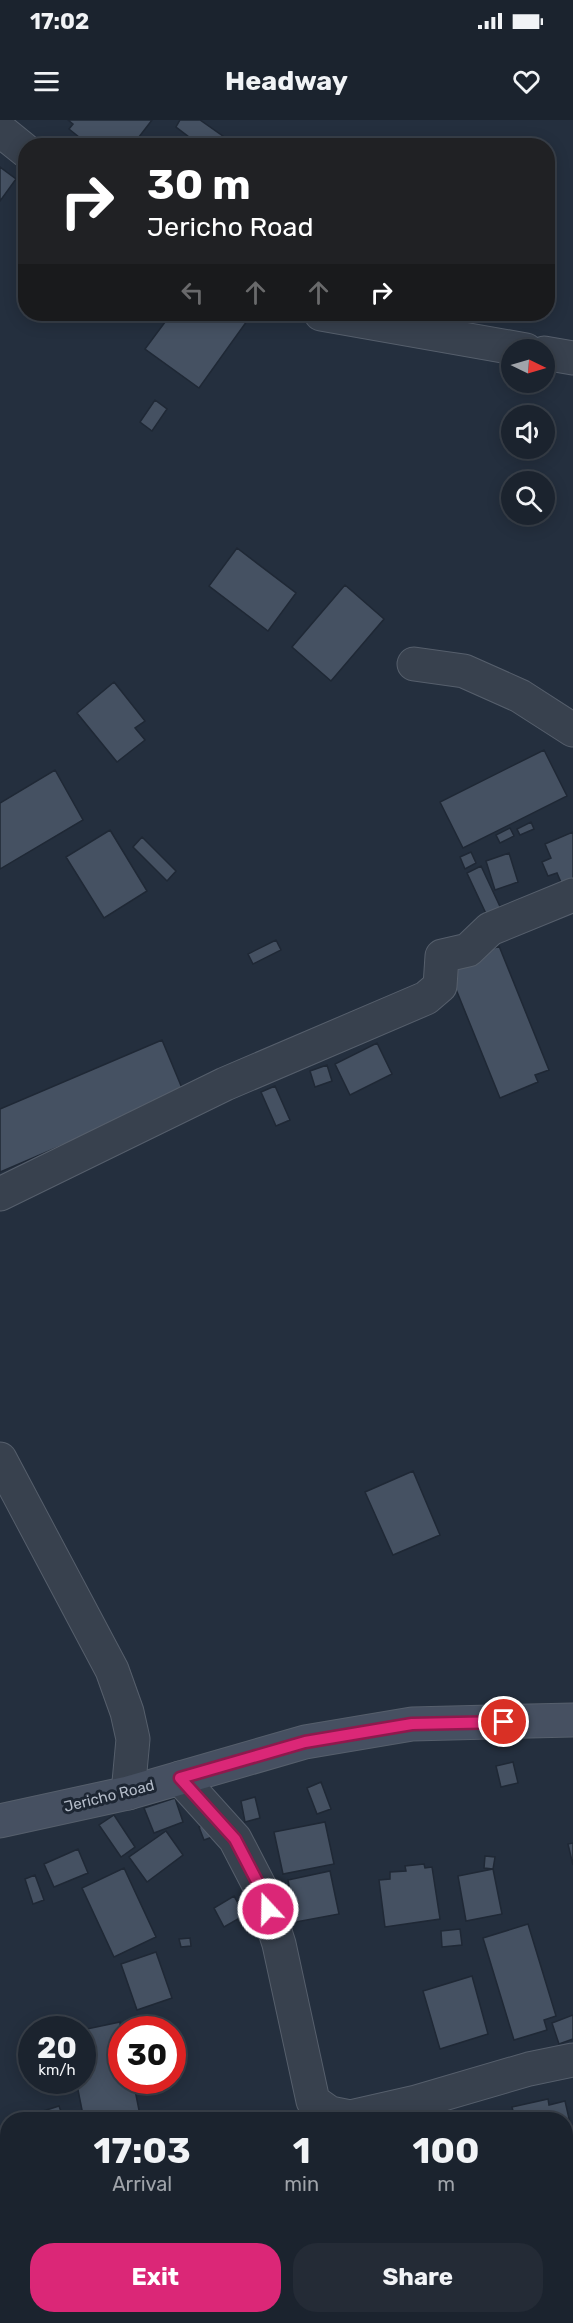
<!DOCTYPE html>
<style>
:root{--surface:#1b232e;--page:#242b36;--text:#f1f3f6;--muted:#a0a4aa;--line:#39404a;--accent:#db2777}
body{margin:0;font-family:Rubik,sans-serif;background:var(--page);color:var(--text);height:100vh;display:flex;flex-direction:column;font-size:22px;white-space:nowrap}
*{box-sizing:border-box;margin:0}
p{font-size:20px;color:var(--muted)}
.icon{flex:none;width:33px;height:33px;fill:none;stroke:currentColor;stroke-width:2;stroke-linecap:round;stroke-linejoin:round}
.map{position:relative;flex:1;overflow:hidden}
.sheet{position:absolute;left:0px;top:1992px;width:573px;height:212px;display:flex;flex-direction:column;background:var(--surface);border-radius:24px 24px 0 0;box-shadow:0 3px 15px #0003,0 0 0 2px var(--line)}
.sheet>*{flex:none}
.banner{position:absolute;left:18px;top:18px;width:537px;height:183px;border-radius:24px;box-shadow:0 3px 15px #0003,0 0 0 2px var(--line);background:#202124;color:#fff;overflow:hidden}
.needle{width:39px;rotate:95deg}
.tools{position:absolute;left:501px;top:219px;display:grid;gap:12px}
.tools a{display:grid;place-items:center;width:54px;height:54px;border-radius:50%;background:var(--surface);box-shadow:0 3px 15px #0003,0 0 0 2px var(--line);font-size:30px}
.speed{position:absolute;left:18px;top:1896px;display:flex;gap:12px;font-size:30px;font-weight:700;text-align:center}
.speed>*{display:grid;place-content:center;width:78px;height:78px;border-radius:50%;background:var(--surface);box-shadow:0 3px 15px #0003,0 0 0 2px var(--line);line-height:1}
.speed small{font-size:15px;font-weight:400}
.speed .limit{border:9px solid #d22;background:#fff;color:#111}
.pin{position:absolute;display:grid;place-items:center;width:51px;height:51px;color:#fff;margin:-26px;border:3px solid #fff;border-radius:50%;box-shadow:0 2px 6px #0007}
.me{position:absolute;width:66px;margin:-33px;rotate:339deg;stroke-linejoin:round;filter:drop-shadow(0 0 4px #0008)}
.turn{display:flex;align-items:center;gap:21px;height:126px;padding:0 30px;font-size:27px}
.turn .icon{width:78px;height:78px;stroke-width:2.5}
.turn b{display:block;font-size:42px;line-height:51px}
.lanes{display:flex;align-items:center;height:57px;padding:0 30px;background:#0003;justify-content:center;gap:30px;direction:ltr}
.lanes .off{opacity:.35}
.eta{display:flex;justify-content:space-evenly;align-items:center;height:102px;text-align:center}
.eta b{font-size:36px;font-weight:700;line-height:42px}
.button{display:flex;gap:12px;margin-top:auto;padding:12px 30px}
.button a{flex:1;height:69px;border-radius:24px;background:var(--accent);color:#fff;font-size:24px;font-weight:700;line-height:69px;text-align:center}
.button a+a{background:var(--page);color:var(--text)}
.status{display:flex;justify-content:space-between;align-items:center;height:42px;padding:0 30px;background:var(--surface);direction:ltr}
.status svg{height:16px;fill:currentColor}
header{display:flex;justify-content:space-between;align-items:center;height:78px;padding:0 30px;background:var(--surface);font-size:27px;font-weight:700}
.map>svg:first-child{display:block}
.building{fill:#455162;stroke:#1f2835;stroke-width:1.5}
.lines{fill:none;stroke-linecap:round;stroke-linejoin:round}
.street-casing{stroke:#565f6c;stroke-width:35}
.secondary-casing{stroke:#565f6c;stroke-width:35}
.street{stroke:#38414e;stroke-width:33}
.secondary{stroke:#465061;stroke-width:33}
.route-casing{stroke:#8e194d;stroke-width:15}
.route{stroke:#db2777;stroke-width:10}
.labels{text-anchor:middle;stroke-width:6;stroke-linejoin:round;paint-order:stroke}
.street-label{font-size:15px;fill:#b4bcc9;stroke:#1d2633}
</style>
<div class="status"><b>17:02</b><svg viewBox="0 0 49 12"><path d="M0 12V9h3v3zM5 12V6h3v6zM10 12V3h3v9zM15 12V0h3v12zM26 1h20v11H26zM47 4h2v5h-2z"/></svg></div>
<header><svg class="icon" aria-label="menu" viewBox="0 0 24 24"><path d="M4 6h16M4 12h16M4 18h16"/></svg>Headway<svg class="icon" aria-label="heart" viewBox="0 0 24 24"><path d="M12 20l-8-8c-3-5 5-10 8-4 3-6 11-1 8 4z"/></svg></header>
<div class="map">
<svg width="573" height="2203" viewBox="0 0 573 2203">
<rect width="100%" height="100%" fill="#242f3e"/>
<path class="building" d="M68 0H152L132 26H99L93 21 89 25 69 9 73 4Z
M180 0H200L227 19 222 26H201L176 7Z
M0 47 16 59 0 81Z
M171 194H237L247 201 199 268 145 229Z
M155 280 167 289 152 311 140 302Z
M237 428 296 473 268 511 209 466Z
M345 465 384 499 331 561 292 527Z
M114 562 145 601 135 608 145 620 117 642 77 593Z
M544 630 567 676 463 728 440 682Z
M55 650 83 700 0 749V683Z
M531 702 534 709 520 715 517 709Z
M510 708 514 716 500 723 496 715Z
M110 710 147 771 104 798 66 737Z
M573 712V771L566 774 557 753 548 756 542 742 551 738 545 724Z
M142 717 176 751 167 761 133 727Z
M471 732 476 743 465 749 460 737Z
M509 733 518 762 495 770 486 741Z
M481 746 503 793 489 800 467 753Z
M276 820 281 830 253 844 248 834Z
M499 826 549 950 535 955 538 962 500 978 447 847Z
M162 920 184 973 0 1052V989Z
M377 923 392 954 350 975 335 944Z
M327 945 332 961 315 967 310 951Z
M275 966 290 1000 276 1006 261 972Z
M413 1351 440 1415 393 1435 365 1372Z
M513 1642 518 1663 501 1667 496 1646Z
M321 1662 331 1689 317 1694 307 1668Z
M255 1677 260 1698 245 1702 241 1681Z
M175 1678 183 1702 154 1713 144 1688Z
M114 1695 135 1727 121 1737 99 1705Z
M325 1702 334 1744 283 1754 274 1712Z
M210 1703 215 1716 204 1720 199 1707Z
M166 1711 183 1735 147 1762 129 1737Z
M573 1723V1745L568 1724Z
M78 1729 88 1753 54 1767 44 1744Z
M485 1736 495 1737 493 1749 484 1748Z
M424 1744 425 1748 432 1747 440 1799 385 1807 379 1760 390 1759V1752L406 1751 405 1746Z
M124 1748 156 1817 114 1837 82 1768Z
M493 1749 502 1794 466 1801 458 1756Z
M330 1751 339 1794 296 1802 288 1760Z
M35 1755 44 1780 33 1784 25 1759Z
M234 1776 245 1795 224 1807 214 1788Z
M528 1804 556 1896 544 1900 547 1910 514 1920 483 1818Z
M460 1809 462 1825 442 1827 441 1811Z
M190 1818 191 1826 181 1827 179 1819Z
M156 1832 172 1878 137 1890 121 1844Z
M472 1856 488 1914 440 1929 423 1871Z
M573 1895V1919L559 1924 552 1903Z
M120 1902 122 1960H133L141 2000H84L76 1960H82V1910Z
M548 1979 549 1985 565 1981 573 2016V2029L566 2030V2000H505V1997L514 1995 512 1987Z
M59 1986 64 2000H15Z
M573 2060V2102L566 2105V2063Z
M570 2137H573V2174H571Z
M41 2196H62L65 2203H43Z
M156 2196H191L193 2203H158Z
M194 2196H212L214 2203H196Z
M228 2196H295L296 2203H229Z
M387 2196H438L439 2203H388Z
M521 2196H554L547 2198V2203H523Z"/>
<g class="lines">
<defs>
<path id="street" d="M0 10 26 31
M321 194 526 230
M544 233 573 238
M414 544 464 551 520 576 573 610
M0 1074 225 964 426 878 440 866 442 836 468 830 490 809 573 775
M0 1339 112 1550 127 1592 133 1619 128 1673
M180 1658 235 1719 262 1771 279 1824 313 1981 330 1993 350 1997 416 1982 529 1949 573 1940
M0 2106 8 2104"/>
<path id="secondary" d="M0 1701 128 1673 305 1622 412 1604 573 1600"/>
</defs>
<use href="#street" class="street-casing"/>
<use href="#secondary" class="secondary-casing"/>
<use href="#street" class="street"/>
<use href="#secondary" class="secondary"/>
</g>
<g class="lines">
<defs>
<path id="route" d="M268 1789 262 1771 235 1719 180 1658 305 1622 412 1604 504 1602"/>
</defs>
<use href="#route" class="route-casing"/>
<use href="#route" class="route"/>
</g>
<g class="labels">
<g class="street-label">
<text transform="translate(109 1676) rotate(-14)" y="5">Jericho Road</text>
</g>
</g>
</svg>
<div class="tools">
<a><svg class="needle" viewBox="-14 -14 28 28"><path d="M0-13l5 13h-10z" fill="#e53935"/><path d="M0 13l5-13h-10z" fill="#a0a4aa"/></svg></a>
<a><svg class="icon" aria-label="sound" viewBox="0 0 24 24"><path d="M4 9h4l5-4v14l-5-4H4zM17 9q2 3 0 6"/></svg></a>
<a><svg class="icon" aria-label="search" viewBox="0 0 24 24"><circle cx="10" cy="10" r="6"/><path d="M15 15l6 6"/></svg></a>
</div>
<div class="speed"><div>20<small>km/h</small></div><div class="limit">30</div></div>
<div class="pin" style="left:504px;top:1602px;background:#d93025"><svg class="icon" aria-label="arrive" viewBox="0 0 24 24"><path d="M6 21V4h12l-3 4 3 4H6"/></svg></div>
<svg class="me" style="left:268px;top:1789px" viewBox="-20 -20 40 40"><circle r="17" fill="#db2777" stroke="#fff" stroke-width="3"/><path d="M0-11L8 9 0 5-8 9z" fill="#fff"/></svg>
<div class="banner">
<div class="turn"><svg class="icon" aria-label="right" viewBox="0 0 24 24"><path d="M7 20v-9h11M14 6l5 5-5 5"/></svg><div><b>30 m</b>Jericho Road</div></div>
<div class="lanes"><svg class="icon off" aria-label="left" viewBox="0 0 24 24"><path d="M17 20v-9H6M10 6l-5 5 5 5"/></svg><svg class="icon off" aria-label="ahead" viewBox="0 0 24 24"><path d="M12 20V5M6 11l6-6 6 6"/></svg><svg class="icon off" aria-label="ahead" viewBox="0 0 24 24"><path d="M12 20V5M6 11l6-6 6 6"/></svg><svg class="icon" aria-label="right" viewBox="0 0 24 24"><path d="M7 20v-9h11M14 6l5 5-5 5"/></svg></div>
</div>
<section class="sheet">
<div class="eta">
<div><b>17:03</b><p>Arrival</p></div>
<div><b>1</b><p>min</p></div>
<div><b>100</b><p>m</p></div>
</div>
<div class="button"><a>Exit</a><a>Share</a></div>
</section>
</div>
